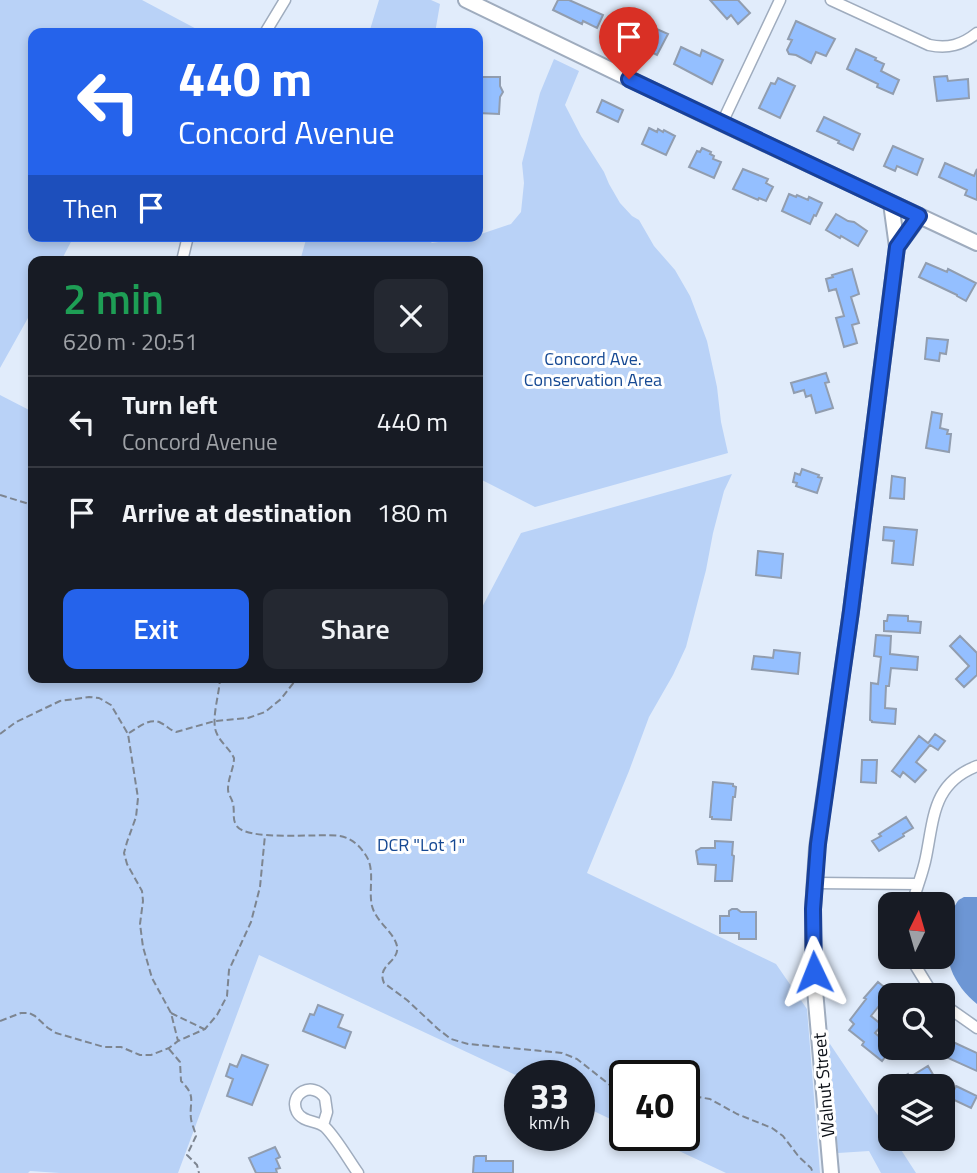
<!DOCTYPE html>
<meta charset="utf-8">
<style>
:root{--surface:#171b24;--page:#242831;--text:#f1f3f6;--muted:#9ea1a6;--line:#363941;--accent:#2563eb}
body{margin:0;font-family:"Titillium Web",sans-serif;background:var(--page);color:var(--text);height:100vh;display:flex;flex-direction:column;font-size:26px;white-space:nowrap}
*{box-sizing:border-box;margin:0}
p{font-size:23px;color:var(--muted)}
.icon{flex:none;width:38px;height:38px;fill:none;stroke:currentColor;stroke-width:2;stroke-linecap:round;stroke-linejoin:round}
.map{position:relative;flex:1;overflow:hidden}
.details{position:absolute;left:28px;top:256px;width:455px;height:427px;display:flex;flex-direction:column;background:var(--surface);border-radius:14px;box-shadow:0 4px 10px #0003}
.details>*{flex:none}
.top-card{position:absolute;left:28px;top:28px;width:455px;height:214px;border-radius:14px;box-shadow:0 4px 10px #0003;background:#2563eb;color:#fff;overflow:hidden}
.needle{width:46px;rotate:5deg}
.buttons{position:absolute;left:878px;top:892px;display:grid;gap:14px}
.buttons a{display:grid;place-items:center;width:77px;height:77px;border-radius:14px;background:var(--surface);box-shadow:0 4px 10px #0003;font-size:35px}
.speed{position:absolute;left:504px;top:1060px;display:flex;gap:14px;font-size:35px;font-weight:700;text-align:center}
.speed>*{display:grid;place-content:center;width:91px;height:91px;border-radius:50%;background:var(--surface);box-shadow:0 4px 10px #0003;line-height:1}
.speed small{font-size:18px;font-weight:400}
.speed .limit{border:4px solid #111;border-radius:10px;background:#fff;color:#111}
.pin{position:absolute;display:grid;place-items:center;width:60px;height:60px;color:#fff;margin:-72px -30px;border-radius:50% 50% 50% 0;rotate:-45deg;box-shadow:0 0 7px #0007}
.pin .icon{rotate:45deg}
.me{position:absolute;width:77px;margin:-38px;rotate:358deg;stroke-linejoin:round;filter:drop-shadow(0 0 5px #0008)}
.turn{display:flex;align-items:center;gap:24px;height:147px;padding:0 35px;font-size:32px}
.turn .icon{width:91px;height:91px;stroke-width:2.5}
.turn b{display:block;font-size:49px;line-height:60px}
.then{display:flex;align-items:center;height:66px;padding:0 35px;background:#0003;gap:14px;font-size:26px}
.round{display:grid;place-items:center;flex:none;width:74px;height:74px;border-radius:14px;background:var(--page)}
.overview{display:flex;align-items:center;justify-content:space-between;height:119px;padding:0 35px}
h1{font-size:42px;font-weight:600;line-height:52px;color:#1e9e55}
.primary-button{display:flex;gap:14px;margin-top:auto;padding:14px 35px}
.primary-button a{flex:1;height:80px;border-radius:14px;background:var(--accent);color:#fff;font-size:28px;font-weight:600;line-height:80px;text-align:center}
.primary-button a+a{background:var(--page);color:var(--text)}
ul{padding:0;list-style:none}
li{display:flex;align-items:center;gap:21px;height:91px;padding:0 35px;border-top:2px solid var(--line)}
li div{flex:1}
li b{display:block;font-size:26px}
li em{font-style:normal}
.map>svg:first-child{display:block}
.green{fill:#b9d2f7}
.water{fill:#6d96d4}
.building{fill:#94bfff;stroke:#919daf;stroke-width:2}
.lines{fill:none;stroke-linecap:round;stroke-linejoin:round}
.street-casing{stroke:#9facbe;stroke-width:13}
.secondary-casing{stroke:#9facbe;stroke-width:18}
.path{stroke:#7d8590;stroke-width:2;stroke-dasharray:7 3.5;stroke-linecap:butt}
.street{stroke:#fff;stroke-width:10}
.secondary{stroke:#fff;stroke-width:14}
.route-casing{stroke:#184099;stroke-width:18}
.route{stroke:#2563eb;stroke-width:12}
.labels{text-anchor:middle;stroke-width:6;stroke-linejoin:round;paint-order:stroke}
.park-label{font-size:18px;fill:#164993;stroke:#fff}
.street-label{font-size:18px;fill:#0d1118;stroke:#fff}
</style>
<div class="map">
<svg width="977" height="1173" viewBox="0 0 977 1173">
<rect width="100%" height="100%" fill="#e1ecfb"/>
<path class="green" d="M0 0H142L204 33H151L144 30 142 33H33V236H74L61 261H33V309L0 368Z
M379 0H431L440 4 435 33H369Z
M554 59 579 71 565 105 581 136 604 172 609 184 620 203 632 216 639 220 654 246 675 270 690 296 707 341 717 387 721 422 728 453 535 507 478 478V261H300L307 236H424L432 243 478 236V235L511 224 521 212 524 183 522 163 540 93Z
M0 395 33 412V677H478V615L521 533 732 474 724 491 713 533 706 570 686 647 673 675 649 717 629 771 587 873 776 964 807 1009 820 1173H726L647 1136H684V1076H625V1126L579 1104V1076L520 1077 259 955 178 1173H60L30 1171 28 1173H0Z
M828 1041 891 1135V1139H894L916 1173H881L869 1151 838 1153Z"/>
<path class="water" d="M964 897H977V1004C966 995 956 983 951 969 946 954 946 916 956 904 958 900 960 899 964 897Z"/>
<path class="building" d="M558 0H569L603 15 597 28 583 21 582 24 553 10Z
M710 0H738L750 13 738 24 731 15 727 19Z
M630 15 640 20 630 40 657 29 668 34 657 55 643 48 641 52 613 38 620 23 625 26Z
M796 21 835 39 826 56 816 52 811 63 796 55 789 54 787 50 792 40 788 39Z
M681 47 700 56 702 50 723 60 712 84 674 64Z
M856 49 876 58 875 60 884 64 881 71 899 80 893 94 877 87 878 84 847 69Z
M947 76 948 81 968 79 969 98 937 101 934 77Z
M478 77H500V86L503 92 500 97 499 114 478 113Z
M778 78 795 86 780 118 759 108 771 83 775 84Z
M602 100 623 110 618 122 597 112Z
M824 117 860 134 853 150 838 143 839 141 817 131Z
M649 128 657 132 658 129 663 132 664 130 675 136 666 155 642 144Z
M893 146 923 159 917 175 897 166 895 171 884 166Z
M702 148 711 152 710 154 714 156 713 159 721 162 714 178 689 167 697 151 700 152Z
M945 163 974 176 977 169V200L965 195 967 190 939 177Z
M743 169 768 179 766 183 773 187 766 201 759 198 758 200 733 189Z
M789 194 796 197 797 195 808 200 809 197 822 203 816 216 814 215 810 224 782 211Z
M836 214 848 221 854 222 867 231 858 246 841 236 840 238 826 230Z
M926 263 947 272 948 269 976 283 966 301 957 296V295L919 277Z
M852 269 859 294 851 297 859 323 852 325 857 343 844 347 836 318 844 316 836 289 829 291 826 279 833 277 832 275Z
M927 338 948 340 946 354 940 353 939 361 925 359Z
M826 373 829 382 825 383 833 408 816 413 811 395 806 397 804 390 794 393 791 383Z
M932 412 942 414 940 428 948 430 947 434H951L949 452 926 448Z
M802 469 819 475 818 477 822 478 817 493 796 486 797 483 793 482 795 473 800 475Z
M892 476 905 478 904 499 890 498Z
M884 527 917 530 913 565 892 563 894 541 883 540Z
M758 551 783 554 781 578 756 575Z
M888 615 908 616V621L921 622 920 633 884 631V621H887Z
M876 635 891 636 890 654 918 657 917 670 891 668 889 686H886L885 708 896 709 895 724 872 722V721L870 720 871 683 878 684 881 657 874 656Z
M960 636 977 653V675L964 687 956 679 969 666 950 646Z
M774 650 800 653 798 674 752 669 754 656 773 658Z
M935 734 945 741 938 750 930 745 916 762 926 770 915 782 903 772 900 777 892 771 919 736 928 743Z
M862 760H877L876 783 861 782Z
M713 782 733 784V786L736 787 735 797H733L731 820 712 819V817H710Z
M906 817 913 828 903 834 904 836 879 851 872 841 881 836 879 834Z
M715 841 733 842 732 855 734 856 732 881H715L716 865 698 864 696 851 701 848H715Z
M732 909H737L741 912H756V939H739V933H720V916H729V911Z
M878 982 890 992 871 1016 882 1025 875 1033 892 1048 882 1061 862 1045 864 1042 849 1030 854 1024 850 1020 866 999 864 998Z
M318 1005 343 1015 338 1027 351 1032 345 1048 303 1031 310 1014 314 1015Z
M953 1042 977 1053V1071L946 1057Z
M242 1055 268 1065 252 1105 227 1096 233 1079 226 1076 230 1064 237 1067Z
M928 1066 935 1078 921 1087H888L908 1074 910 1077Z
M956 1086 977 1096 971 1108 950 1098Z
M275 1147 280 1157 276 1159 280 1168 276 1169 277 1173H256L249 1158Z
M476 1156H486V1161H513V1173H473L474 1157Z"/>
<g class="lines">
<defs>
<path id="street" d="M831 0 929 45C948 49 962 45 977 33
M265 33 285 0
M722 123 780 0
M182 261 188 236
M815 883 917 884
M912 905C916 889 923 873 926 857 934 817 933 783 977 766
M913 957 915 965 934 996
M943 1004 977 1028
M323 1125 327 1112 325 1098C312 1080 288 1094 297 1112 303 1123 317 1120 325 1127 337 1139 348 1159 358 1173"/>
<path id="secondary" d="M466 0 700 113 977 243
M897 247 920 216
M831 1173 813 967V909L817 848 851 611 897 247 891 203"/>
</defs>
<use href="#street" class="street-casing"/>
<use href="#secondary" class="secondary-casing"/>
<path class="path" d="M0 495 26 503 33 506
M220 677C220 693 210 721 217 734 221 743 230 749 234 758 234 768 228 778 228 789 228 795 232 798 233 804 235 811 232 818 236 825 245 842 320 833 340 836 351 838 359 845 365 854 376 869 368 889 372 906 376 922 394 932 397 946 400 962 376 965 384 983L407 1000 438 1029 451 1039 468 1044 562 1053 577 1059 615 1089 625 1093
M129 733C139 727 150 717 161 723 167 726 170 730 176 732L215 721 248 718 265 712 281 699 298 677
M0 734 16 722 60 701 89 697 99 698 111 705 128 734 138 798 136 817 127 842 124 853 127 864 142 891 143 901 140 924 143 947 152 978 171 1013 178 1041
M171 1013 204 1029
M0 1021 21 1013H29L35 1016 48 1028 56 1033 104 1047H121L140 1055H151L169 1048 178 1041 205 1029 217 1015 227 996 229 970 251 922 260 887 265 835
M169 1049 180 1062 181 1081C197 1097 189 1100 191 1119 192 1125 195 1131 196 1136L187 1155 197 1165 199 1173
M684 1097 692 1096 710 1099 737 1114 772 1128 783 1136 799 1157 811 1168 813 1173"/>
<use href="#street" class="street"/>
<use href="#secondary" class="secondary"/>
</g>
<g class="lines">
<defs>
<path id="route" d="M629 79 919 216 897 247 851 611 818 844 813 909 814 972"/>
</defs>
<use href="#route" class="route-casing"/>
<use href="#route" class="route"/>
</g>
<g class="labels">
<g class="park-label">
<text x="593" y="365">Concord Ave.<tspan x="593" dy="21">Conservation Area</tspan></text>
<text x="421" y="851">DCR "Lot 1"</text>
</g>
<g class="street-label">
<text transform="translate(824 1085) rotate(-95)" y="6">Walnut Street</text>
</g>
</g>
</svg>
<div class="buttons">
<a><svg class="needle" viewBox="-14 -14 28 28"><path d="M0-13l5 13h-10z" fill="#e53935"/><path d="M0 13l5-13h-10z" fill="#9ea1a6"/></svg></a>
<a><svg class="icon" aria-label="search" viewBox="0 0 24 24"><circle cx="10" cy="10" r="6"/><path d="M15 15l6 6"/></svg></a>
<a><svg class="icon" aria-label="layers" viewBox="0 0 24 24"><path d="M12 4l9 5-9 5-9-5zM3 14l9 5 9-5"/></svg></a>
</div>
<div class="speed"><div>33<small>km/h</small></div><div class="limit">40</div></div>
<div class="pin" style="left:629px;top:79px;background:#d93025"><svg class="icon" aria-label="arrive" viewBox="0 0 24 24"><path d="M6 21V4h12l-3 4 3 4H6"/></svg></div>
<svg class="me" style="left:814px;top:972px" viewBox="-20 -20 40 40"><path d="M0-17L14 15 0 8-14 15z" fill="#2563eb" stroke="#fff" stroke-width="4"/></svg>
<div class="top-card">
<div class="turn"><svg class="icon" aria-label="left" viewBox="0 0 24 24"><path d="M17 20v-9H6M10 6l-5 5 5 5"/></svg><div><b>440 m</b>Concord Avenue</div></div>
<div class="then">Then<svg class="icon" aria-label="arrive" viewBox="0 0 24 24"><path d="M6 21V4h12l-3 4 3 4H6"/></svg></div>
</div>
<section class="details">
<div class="overview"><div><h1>2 min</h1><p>620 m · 20:51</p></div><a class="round"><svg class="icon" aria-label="close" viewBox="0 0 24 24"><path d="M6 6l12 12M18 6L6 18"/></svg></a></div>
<ul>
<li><svg class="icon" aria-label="left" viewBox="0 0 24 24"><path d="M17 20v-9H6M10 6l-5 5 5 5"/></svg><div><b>Turn left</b><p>Concord Avenue</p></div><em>440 m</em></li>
<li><svg class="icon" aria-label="arrive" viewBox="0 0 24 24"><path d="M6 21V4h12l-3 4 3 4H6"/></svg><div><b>Arrive at destination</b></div><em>180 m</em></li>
</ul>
<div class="primary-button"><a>Exit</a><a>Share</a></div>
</section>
</div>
